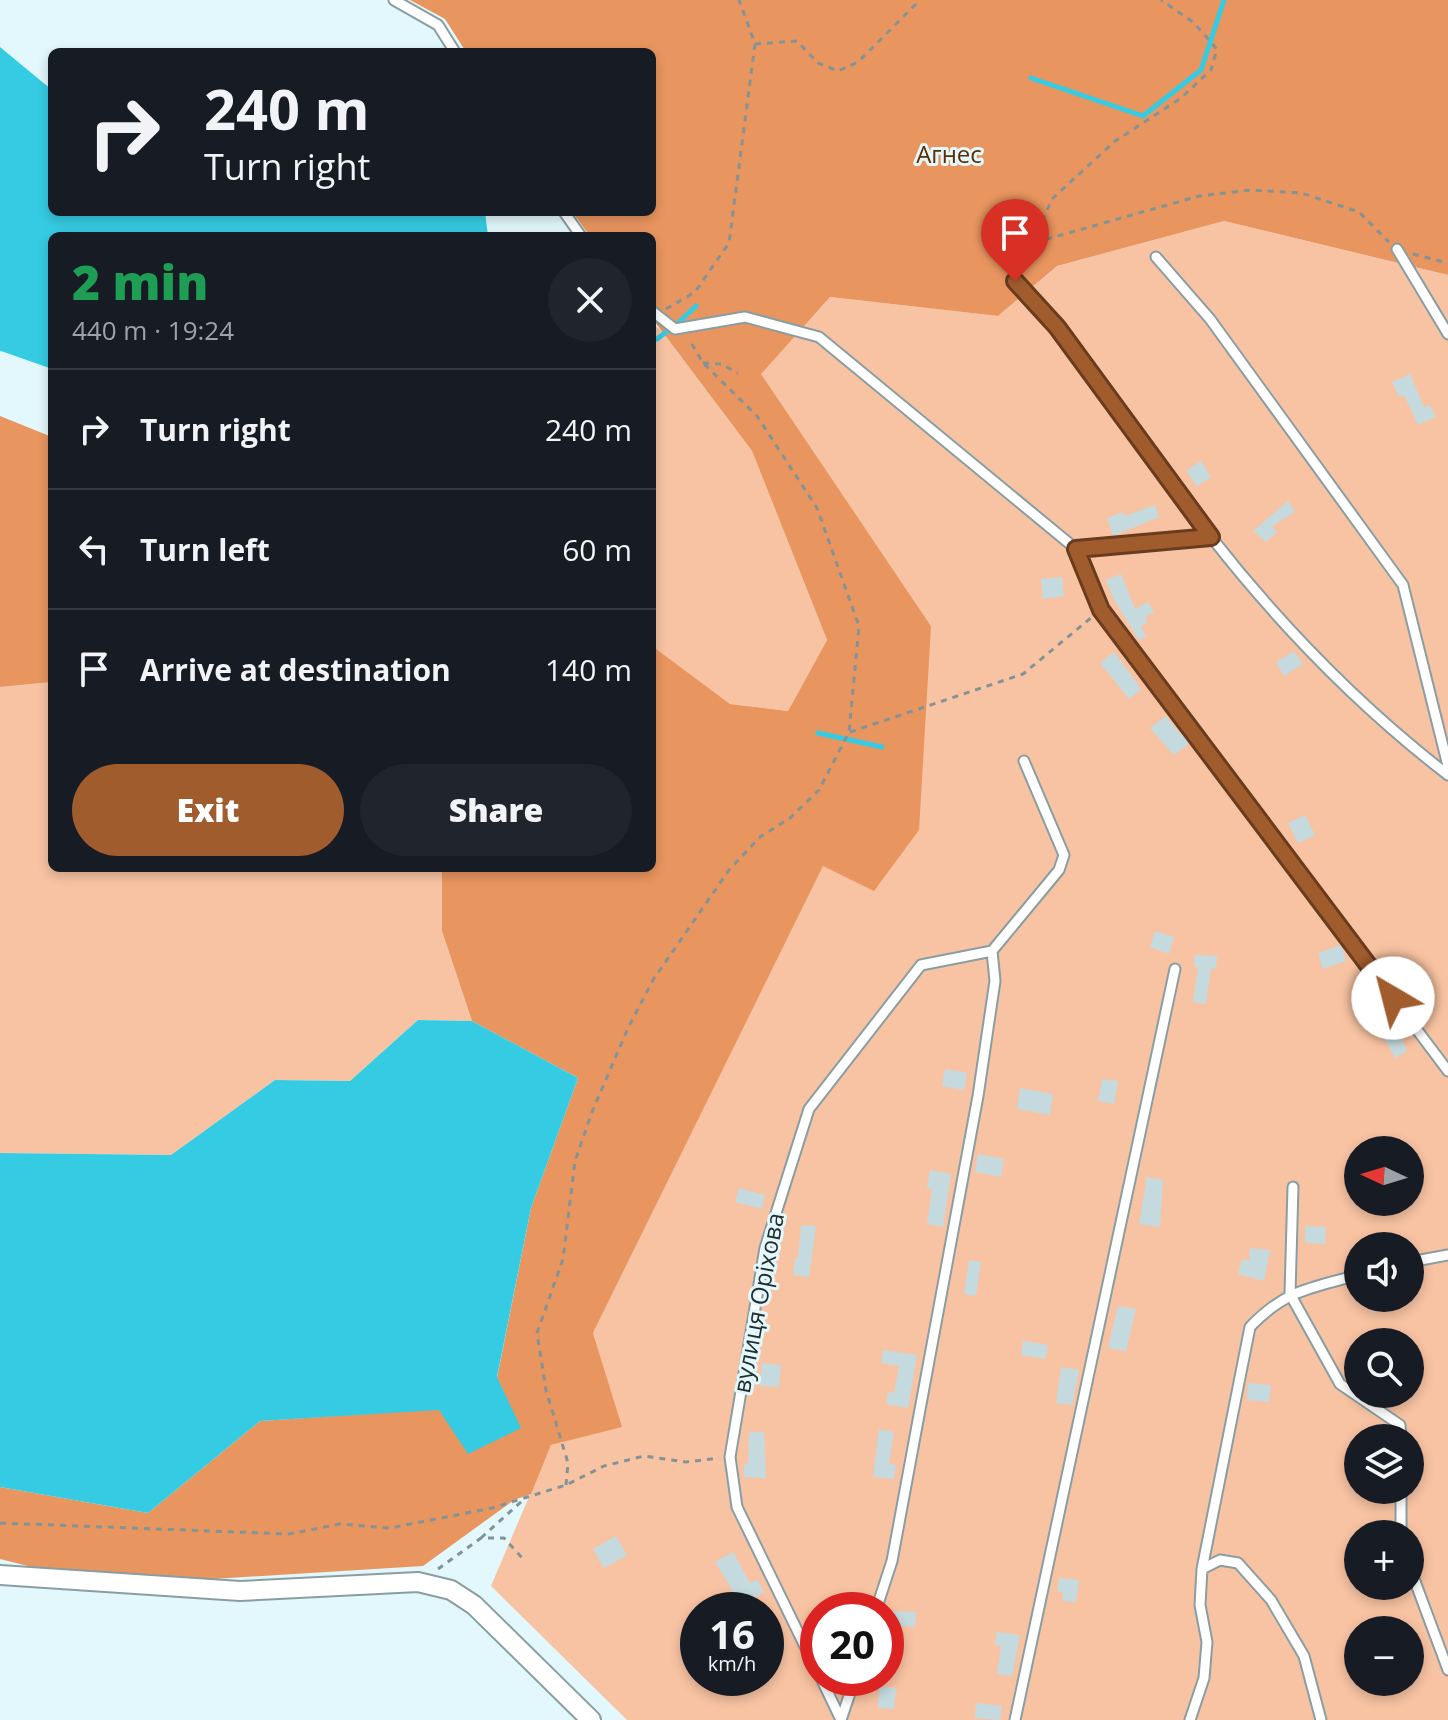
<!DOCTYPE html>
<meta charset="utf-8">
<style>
:root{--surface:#171b24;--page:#20242c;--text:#f1f3f6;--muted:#9ea1a6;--line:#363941;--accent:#a15c2e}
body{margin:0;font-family:"Open Sans",sans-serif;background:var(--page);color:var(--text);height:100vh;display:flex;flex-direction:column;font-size:30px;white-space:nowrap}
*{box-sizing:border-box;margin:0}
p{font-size:26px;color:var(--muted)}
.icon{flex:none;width:44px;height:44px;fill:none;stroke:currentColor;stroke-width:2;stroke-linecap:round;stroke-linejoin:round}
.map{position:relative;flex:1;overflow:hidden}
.side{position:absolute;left:48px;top:232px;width:608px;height:640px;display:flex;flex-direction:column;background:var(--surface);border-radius:12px;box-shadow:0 4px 12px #0003}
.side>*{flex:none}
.hud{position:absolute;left:48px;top:48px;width:608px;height:168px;border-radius:12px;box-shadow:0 4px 12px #0003;background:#171b24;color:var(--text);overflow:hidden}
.needle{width:52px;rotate:274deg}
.fabs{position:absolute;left:1344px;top:1136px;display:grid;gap:16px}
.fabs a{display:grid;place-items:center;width:80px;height:80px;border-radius:50%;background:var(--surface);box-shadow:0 4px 12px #0003;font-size:40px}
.speed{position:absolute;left:680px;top:1592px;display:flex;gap:16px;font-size:40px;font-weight:700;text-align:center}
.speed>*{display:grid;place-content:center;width:104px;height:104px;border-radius:50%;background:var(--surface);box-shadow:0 4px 12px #0003;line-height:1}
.speed small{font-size:20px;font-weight:400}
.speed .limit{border:12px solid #d22;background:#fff;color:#111}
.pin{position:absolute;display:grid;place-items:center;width:68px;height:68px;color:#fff;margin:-82px -34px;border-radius:50% 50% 50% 0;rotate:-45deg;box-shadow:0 0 8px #0007}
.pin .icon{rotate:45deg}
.me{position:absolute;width:88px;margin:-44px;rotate:323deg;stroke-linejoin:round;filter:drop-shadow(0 0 6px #0008)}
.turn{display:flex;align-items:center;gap:28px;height:168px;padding:0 24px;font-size:36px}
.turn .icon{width:104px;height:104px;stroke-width:2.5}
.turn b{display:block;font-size:56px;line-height:68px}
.round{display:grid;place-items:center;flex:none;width:84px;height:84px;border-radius:42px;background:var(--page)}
.overview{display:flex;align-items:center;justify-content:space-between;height:136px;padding:0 24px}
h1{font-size:48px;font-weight:800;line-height:60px;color:#1e9e55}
.button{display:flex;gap:16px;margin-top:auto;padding:16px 24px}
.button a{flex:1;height:92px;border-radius:48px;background:var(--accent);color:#fff;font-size:32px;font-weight:800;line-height:92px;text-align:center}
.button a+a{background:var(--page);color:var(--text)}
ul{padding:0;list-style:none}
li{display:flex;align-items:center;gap:24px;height:120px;padding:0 24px;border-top:2px solid var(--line)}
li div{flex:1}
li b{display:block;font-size:30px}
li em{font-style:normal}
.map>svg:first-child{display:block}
.green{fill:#f8c3a2;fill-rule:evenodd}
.forest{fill:#e9955f}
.water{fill:#35cbe2}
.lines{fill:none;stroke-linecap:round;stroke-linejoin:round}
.stream{stroke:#35cbe2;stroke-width:5}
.building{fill:#c5dade}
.lane-casing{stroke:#8a9ea2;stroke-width:13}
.street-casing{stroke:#8a9ea2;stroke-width:22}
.path{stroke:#849396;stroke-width:3;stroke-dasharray:6 6;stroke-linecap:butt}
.lane{stroke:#fff;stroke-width:9}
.street{stroke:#fff;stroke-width:18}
.route-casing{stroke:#693c1e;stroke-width:20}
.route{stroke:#a15c2e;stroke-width:14}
.labels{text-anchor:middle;stroke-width:6;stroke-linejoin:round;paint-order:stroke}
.park-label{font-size:24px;fill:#602b00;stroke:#e2f8fc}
.street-label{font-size:24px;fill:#242c2e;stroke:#e2f8fc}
</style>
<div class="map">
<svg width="1448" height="1720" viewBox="0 0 1448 1720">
<rect width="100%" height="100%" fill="#e2f8fc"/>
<path class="green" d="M1224 221 1448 275V1720H627L491 1586 551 1445 621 1426 593 1333 823 865 931 626 760 374 830 297 998 316 1057 266ZM1358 1150H1410V1202H1358ZM1358 1246H1410V1298H1358ZM1358 1342H1410V1394H1358ZM1358 1438H1410V1490H1358ZM1358 1534H1410V1586H1358ZM698 1610H766V1678H698ZM818 1610H886V1678H818ZM1358 1630H1410V1682H1358Z
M652 324 661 330 752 451 827 640 788 711 730 704 652 647Z
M52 682V868H442V931L472 1021 418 1020 350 1081 275 1080 171 1155 0 1153V687Z"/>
<path class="forest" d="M410 0H1448V275L1224 221 1057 266 998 316 830 297 761 374 931 626 919 830 874 891 823 866 593 1333 622 1427 551 1445 531 1494 514 1500 423 1566 213 1579 32 1567 0 1559V1487L148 1513 260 1421 439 1409 520 1428 497 1378 531 1208 578 1078 472 1021 442 931V868H652V646L730 704 788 711 827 640 752 451 652 318V236H590L572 212H652V52H466L445 19Z
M0 416 52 437V682L0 687Z"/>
<path class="water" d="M0 47 52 90V212H485L488 236H52V369L4 352 0 351Z
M418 1020 472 1021 578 1078 531 1208 497 1377 521 1428 468 1454 439 1410 260 1421 148 1513 0 1487V1153L171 1155 275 1080 350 1081Z"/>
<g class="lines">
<path class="stream" d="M1031 78 1143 116 1201 70 1224 0
M679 322 696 306
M657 339 669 330
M818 733 882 747"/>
</g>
<path class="building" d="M1410 374 1424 407 1430 405 1436 417 1418 425 1404 395 1399 397 1392 382Z
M1201 461 1211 477 1197 486 1186 471Z
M1288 501 1295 512 1272 526 1277 532 1266 542 1253 531Z
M1155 505 1159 517 1113 536 1107 518 1123 512 1124 516Z
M1121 574 1135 609 1148 602 1154 612 1145 617 1148 622 1141 626 1146 637 1139 640 1113 598 1106 580Z
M1062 577 1064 596 1043 599 1041 579Z
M1294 651 1303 664 1284 676 1276 662Z
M1114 652 1141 689 1129 699 1100 663Z
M1166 716 1180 734 1183 731 1191 742 1174 755 1150 728Z
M1305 815 1315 835 1298 843 1288 823Z
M1155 931 1174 937 1169 954 1150 947Z
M1341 945 1346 961 1323 969 1318 953Z
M1195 955 1217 956 1216 969 1211 968 1206 1004 1193 1002 1198 967H1194Z
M1391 1013 1407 1051 1395 1058 1375 1022Z
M945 1069 967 1073 964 1090 942 1086Z
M1102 1079 1118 1081 1114 1104 1098 1101Z
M1020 1088 1053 1094 1050 1115 1017 1109Z
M978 1154 1004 1159 1001 1177 975 1172Z
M930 1170 951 1174 943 1227 927 1224 932 1189 927 1188Z
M1147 1177 1163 1180 1160 1227 1139 1224Z
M739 1188 765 1195 762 1209 735 1202Z
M801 1225 816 1226 809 1277 793 1275 795 1258H798Z
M1305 1226 1326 1227 1325 1244 1305 1243Z
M1250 1248 1270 1250 1264 1281 1238 1274 1242 1259 1249 1261Z
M969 1260 981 1262 976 1296 964 1294Z
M1370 1298H1413V1300L1374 1313Z
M1118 1306 1136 1309 1126 1351 1108 1348Z
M1023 1341 1048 1345 1045 1359 1021 1355Z
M883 1350 917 1355 908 1408 886 1404 888 1392 894 1393 899 1366 881 1363Z
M762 1363 781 1365 779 1387 760 1386Z
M1061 1367 1079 1370 1072 1405 1056 1403Z
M1248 1383 1271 1385 1269 1402 1247 1400Z
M879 1429 894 1432 889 1464 896 1465 894 1479 873 1477Z
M749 1432H764L766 1478 744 1477V1464H748Z
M616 1536 627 1555 604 1568 593 1549Z
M733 1552 750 1583 757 1579 764 1592 741 1605 715 1562Z
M1059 1578 1079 1580 1076 1602 1062 1601 1063 1592 1057 1591Z
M890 1611 916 1612 915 1627 889 1625Z
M997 1632 1020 1635 1012 1676 997 1674 1001 1646 995 1645Z
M879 1687 896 1688 894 1709 878 1708Z
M976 1703 1002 1706 1000 1720 975 1718Z"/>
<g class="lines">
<defs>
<path id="lane" d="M394 0 438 25 455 52
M564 212 581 236
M1397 249 1448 334
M1156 257 1210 319 1403 585 1448 766
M1015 281C1089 361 1145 453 1212 538 1281 626 1360 707 1448 775
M652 311 675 329 745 317 819 337 1076 549 1101 610 1448 1071
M1076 549 1211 537
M1293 1187 1290 1294 1340 1384 1400 1425 1401 1438
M1410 1262 1448 1255
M1401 1490V1534
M1410 1568 1448 1670
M1202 1569 1220 1560 1238 1563 1271 1600 1304 1656 1321 1720
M876 1610 892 1561 978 1096 995 981 992 951
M818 1673 737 1507 730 1457 765 1248 809 1109 921 965 992 951 1059 870 1064 855 1024 761
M821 1678 841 1720
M841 1720 855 1678
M1015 1720 1175 969
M1190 1720 1204 1678 1207 1642 1200 1605 1202 1569 1250 1327C1285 1290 1311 1288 1358 1275"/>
<path id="street" d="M0 1575 240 1591 418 1582 451 1590 474 1605 591 1720"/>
</defs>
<use href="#lane" class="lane-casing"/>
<use href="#street" class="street-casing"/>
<path class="path" d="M755 44 797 41 818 63 838 71 858 62 920 0
M1033 243 1052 199 1114 142 1181 98 1211 70 1217 49 1193 22 1161 0
M1413 254 1448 263
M1013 268 1012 262 1033 243 1199 196 1251 190 1301 193 1359 212 1389 242
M666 309 695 292 729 243 755 44 739 0
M703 363 721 364 738 373
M850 732 1023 674 1092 617
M566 1485 568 1463 546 1390 537 1333 563 1259 575 1161 592 1112 628 1028 653 980 729 870 760 837 790 818 819 790 849 732 859 626 817 508 757 416 703 363 689 339
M0 1523 289 1534 340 1524 390 1528 492 1508 566 1485 604 1466 644 1456 686 1462 719 1458
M481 1538 523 1500
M438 1569 481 1538H504L525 1561"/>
<use href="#lane" class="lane"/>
<use href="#street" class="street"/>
</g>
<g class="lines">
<defs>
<path id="route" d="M1015 281 1057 327 1211 537 1076 549 1101 610 1393 998"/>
</defs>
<use href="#route" class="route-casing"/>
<use href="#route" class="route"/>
</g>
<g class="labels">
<g class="park-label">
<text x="949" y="163">Агнес</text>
</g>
<g class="street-label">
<text transform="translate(759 1303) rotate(-79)" y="8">вулиця Оріхова</text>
</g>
</g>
</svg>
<div class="fabs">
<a><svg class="needle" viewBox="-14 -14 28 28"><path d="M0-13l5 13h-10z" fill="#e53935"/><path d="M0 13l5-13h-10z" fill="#9ea1a6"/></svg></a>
<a><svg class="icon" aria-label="sound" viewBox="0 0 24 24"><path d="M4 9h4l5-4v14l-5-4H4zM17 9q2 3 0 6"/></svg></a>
<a><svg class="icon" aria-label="search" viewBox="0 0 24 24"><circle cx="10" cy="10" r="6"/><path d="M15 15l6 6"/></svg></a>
<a><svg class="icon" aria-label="layers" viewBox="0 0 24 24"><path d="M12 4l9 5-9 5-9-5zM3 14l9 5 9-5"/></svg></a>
<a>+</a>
<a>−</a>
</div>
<div class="speed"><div>16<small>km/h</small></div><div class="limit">20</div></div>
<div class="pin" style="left:1015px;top:281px;background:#d93025"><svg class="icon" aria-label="arrive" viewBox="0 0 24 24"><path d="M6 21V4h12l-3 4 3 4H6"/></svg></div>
<svg class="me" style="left:1393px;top:998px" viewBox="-20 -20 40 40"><circle r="19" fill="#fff"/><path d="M0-13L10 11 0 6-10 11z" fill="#a15c2e"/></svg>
<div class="hud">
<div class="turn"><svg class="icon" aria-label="right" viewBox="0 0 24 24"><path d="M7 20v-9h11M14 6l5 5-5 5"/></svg><div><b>240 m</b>Turn right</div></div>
</div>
<section class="side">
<div class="overview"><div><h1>2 min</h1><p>440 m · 19:24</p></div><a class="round"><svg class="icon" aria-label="close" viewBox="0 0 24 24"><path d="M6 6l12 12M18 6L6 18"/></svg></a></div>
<ul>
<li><svg class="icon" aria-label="right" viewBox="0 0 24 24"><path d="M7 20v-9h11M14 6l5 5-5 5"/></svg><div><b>Turn right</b></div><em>240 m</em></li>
<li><svg class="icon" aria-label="left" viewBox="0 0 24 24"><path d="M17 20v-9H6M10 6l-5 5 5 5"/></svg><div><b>Turn left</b></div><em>60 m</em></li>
<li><svg class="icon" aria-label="arrive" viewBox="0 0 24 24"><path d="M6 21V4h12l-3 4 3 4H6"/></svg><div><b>Arrive at destination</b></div><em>140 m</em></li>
</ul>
<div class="button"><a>Exit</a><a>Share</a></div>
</section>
</div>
